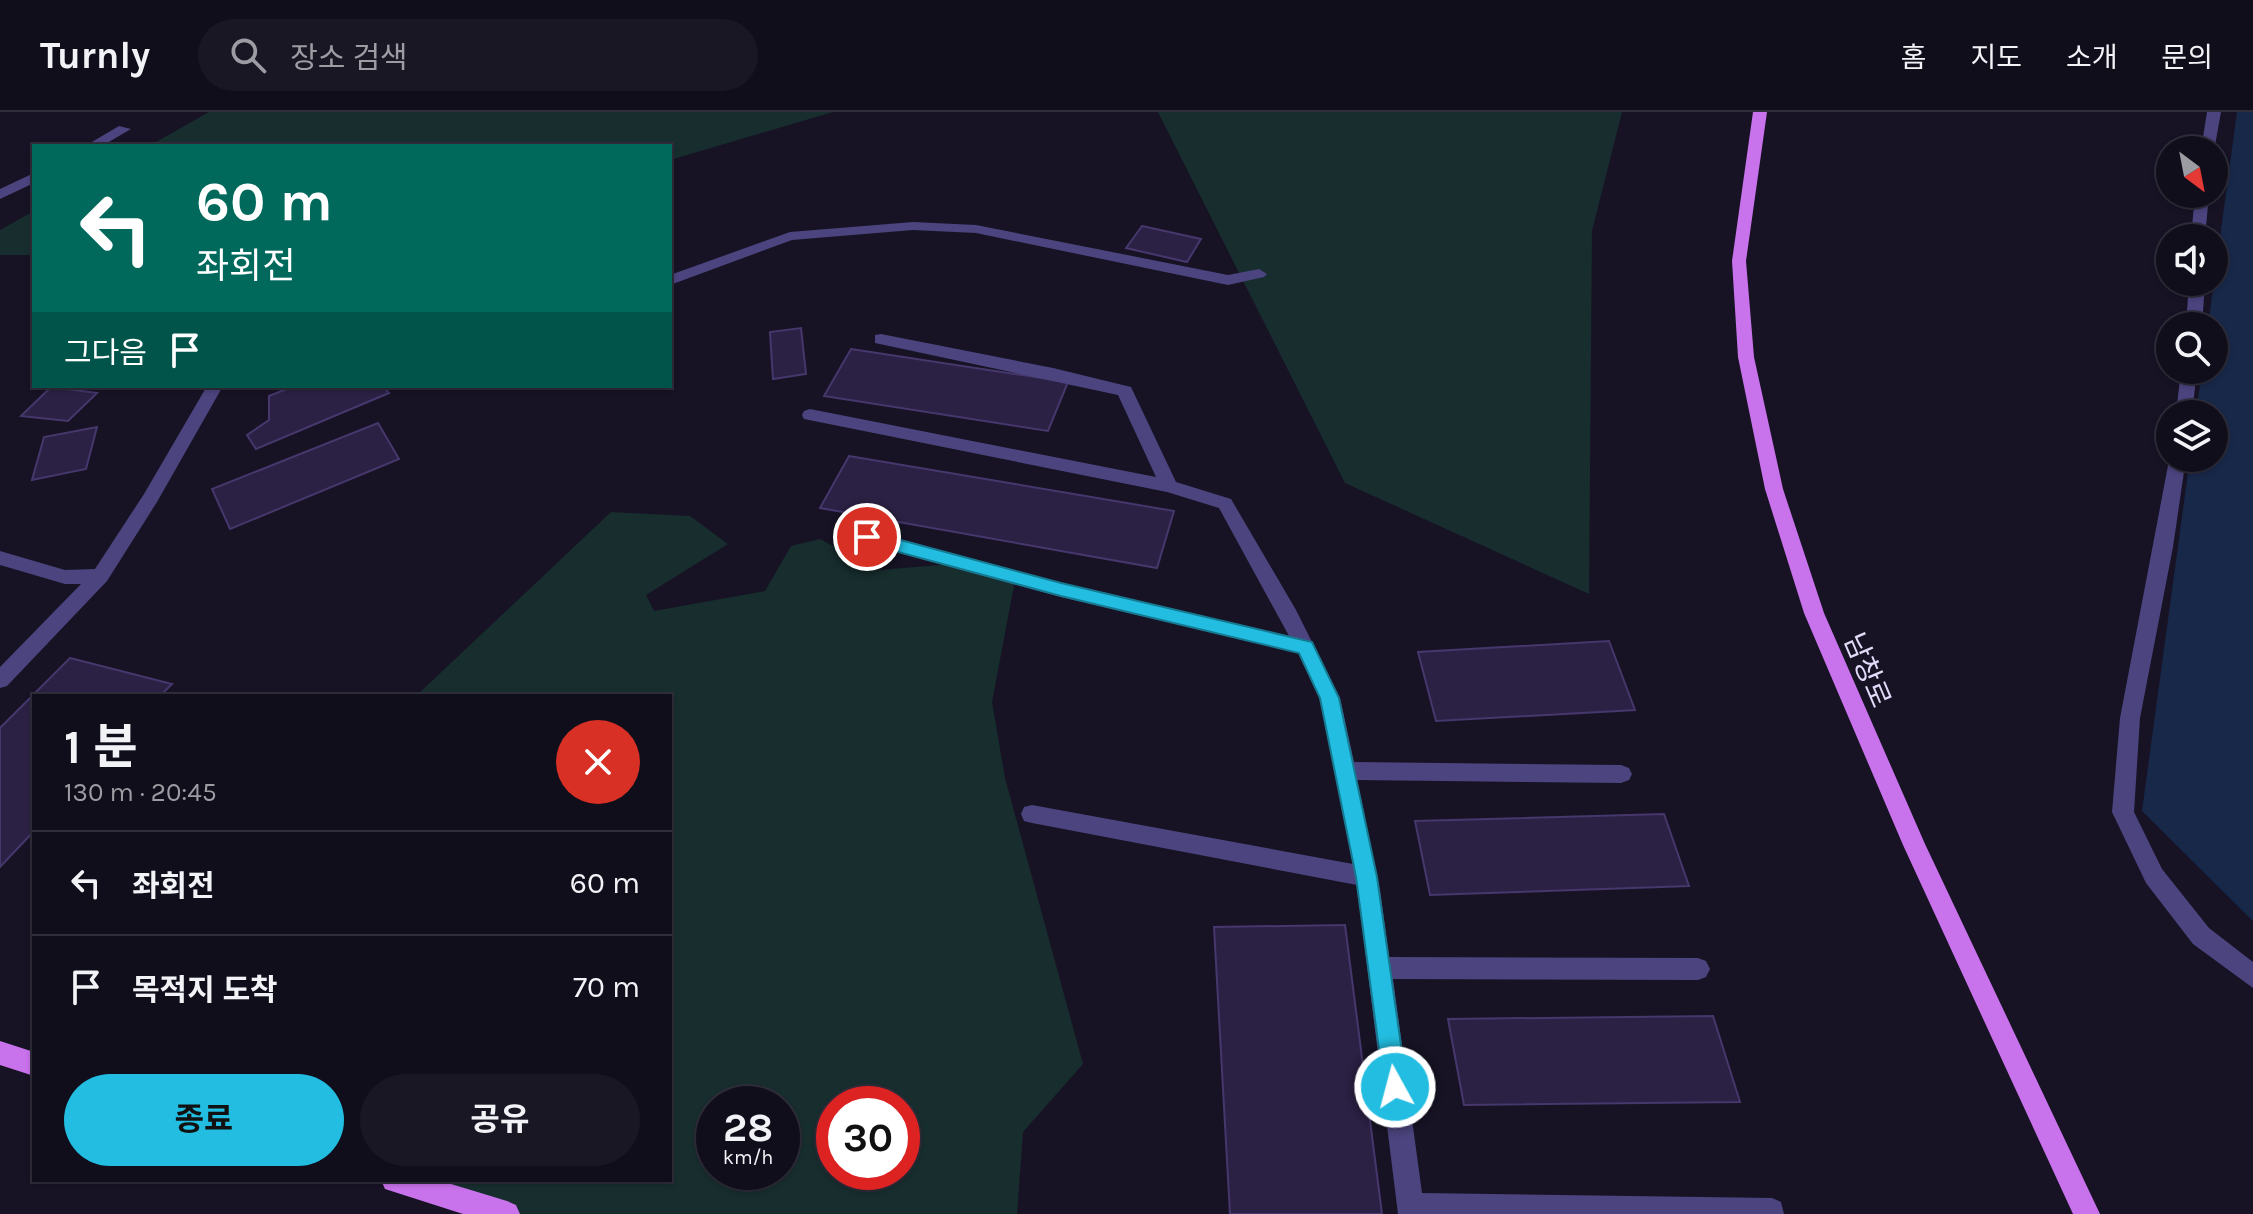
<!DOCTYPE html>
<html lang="ko">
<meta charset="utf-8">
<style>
:root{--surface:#110e1c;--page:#1a1725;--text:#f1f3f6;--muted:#9c9ca3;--line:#302e3b;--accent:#22bde0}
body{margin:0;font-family:Karla,"Noto Sans KR",sans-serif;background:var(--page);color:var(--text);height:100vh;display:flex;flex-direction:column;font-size:30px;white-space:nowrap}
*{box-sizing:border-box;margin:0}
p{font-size:26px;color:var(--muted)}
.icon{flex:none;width:44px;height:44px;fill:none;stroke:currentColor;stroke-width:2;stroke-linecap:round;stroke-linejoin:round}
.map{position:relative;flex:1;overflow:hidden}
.panel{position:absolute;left:32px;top:582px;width:640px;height:488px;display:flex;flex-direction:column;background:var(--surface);border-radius:0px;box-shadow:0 2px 6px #0004,0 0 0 2px var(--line)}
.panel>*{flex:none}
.guide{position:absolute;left:32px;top:32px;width:640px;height:244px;border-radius:0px;box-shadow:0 2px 6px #0004,0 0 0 2px var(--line);background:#00695c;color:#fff;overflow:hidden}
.needle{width:52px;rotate:148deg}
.controls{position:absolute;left:2156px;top:24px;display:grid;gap:16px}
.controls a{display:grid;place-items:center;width:72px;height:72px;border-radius:50%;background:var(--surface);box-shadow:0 2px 6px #0004,0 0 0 2px var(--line);font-size:40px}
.speed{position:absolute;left:696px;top:974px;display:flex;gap:16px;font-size:40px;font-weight:700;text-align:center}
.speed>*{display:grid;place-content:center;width:104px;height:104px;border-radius:50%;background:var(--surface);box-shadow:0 2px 6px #0004,0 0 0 2px var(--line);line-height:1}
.speed small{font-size:20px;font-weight:400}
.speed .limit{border:12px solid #d22;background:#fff;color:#111}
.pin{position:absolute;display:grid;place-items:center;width:68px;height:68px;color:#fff;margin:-34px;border:4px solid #fff;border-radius:50%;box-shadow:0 2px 8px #0007}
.me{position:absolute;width:88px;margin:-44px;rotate:353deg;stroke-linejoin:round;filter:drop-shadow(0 0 6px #0008)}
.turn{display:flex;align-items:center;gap:28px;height:168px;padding:0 32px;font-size:36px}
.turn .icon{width:104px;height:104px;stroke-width:2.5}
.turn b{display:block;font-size:56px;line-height:68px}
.then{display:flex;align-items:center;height:76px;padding:0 32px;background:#0003;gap:16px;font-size:30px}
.round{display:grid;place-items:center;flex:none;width:84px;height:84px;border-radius:42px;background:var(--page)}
.head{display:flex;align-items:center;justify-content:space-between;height:136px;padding:0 32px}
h1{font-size:48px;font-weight:700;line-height:60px}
.button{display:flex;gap:16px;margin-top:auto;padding:16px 32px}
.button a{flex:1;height:92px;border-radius:48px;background:var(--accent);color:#111;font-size:32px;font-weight:700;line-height:92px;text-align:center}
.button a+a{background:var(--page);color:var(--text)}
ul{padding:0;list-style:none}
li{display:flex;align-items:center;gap:24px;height:104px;padding:0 32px;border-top:2px solid var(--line)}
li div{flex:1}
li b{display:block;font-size:30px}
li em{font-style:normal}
header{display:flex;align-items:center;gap:48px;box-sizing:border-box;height:112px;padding:0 40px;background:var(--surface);border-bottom:2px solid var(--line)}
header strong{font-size:38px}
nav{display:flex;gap:44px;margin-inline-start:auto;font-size:28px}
.search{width:560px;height:72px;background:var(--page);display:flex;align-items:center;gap:20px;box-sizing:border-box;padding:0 28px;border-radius:44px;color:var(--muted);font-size:30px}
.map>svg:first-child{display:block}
.green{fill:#172d2e;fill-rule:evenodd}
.water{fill:#182849}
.building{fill:#2b2144;stroke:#46376c;stroke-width:2}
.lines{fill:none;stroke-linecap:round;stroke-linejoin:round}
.minor{fill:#4b447e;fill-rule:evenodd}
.major{fill:#c872eb;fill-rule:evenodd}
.route{fill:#22bde0;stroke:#167b92;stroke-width:2}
.labels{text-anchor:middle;stroke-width:7;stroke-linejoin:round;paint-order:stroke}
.street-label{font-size:28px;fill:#e2dcfa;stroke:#171325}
</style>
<header>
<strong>Turnly</strong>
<div class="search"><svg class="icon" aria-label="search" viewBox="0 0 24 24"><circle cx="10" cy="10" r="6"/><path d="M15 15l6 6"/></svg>장소 검색</div>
<nav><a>홈</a><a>지도</a><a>소개</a><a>문의</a></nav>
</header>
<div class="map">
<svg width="2253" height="1102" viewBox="0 0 2253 1102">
<rect width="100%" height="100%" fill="#171325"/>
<path class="green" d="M209 0H833L670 48V34H149Z
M1158 0H1622L1592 119 1589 482 1345 371Z
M34 99V143H0V118Z
M611 400 690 404 728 432 646 483 654 499 765 479 791 434 820 427 879 458 976 450 1015 468 992 590 1005 666 1083 952 1023 1020 1017 1102H507L394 1068H670V584H416ZM714 992H782V1060H714ZM834 992H902V1060H834Z"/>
<path class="water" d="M2237 0H2253V809L2142 699 2190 346H2214V302H2196L2202 258H2214V214H2208Z"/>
<path class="building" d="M1142 114 1201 127 1187 150 1126 136Z
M801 216 806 262 773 267 770 220Z
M851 237 1068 270 1048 319 824 284Z
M294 274H383L389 281 256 337 247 323 269 308V284Z
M51 275 97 281 68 309 21 304Z
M378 311 399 347 230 417 212 377Z
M97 315 86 357 32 368 44 325Z
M849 344 1174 399 1157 456 820 396Z
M1609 529 1635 598 1436 609 1418 540Z
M70 546 172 572 160 584H34V719L0 755V616Z
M1664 702 1689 774 1430 783 1415 709Z
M1345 813 1382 1102H1230L1214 815Z
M1713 904 1740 990 1464 993 1448 907Z"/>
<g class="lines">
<path class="minor" d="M2207 0H2221L2214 39 2201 38Z
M119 14 131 17 102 34H85Z
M34 61V71L0 87V77Z
M2195 82H2209L2205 126H2191Z
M913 110 976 113 1228 163 1259 157 1267 162 1264 165 1228 173 976 121 913 118 792 128 670 173V163L790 120Z
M2189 170H2205L2202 214H2186Z
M881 222 1053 256 1131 275 1176 370 1231 387 1296 498 1340 586 1354 650 1621 653 1629 656 1632 662 1629 668 1621 671 1357 668 1380 778 1389 845 1698 846 1706 849 1710 857 1706 865 1698 868 1393 867 1422 1081 1772 1086 1781 1090 1784 1102H1398L1357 773 1032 711 1024 709 1021 702 1024 695 1032 693 1353 752 1320 586 1298 541 1061 485 867 432 858 425 867 418 1061 471 1289 524 1219 396 1167 380 804 307 802 303 804 299 810 297 1156 365 1118 283 875 231V223Z
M2181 258H2197L2192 302H2176Z
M207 274H223L157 390 107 469 7 574 0 576V555L81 472H65L0 453V439L65 458 95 457 144 382Z
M2170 343V346H2186L2173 435 2140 606 2134 700 2162 757 2209 816 2253 850V876L2193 832 2146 771 2112 700 2120 606Z"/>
<path class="major" d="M1753 0H1767L1746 149 1754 245 1783 377 1824 501 1925 732 2100 1102H2073L1903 733 1804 501 1765 377 1738 245 1732 149Z
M0 929 34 940V964L0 953Z
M381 1068H438L507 1089 516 1093 520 1102H463L385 1077Z"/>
</g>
<path class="route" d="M867 419 1061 471 1312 530 1339 586 1377 765 1407 975 1403 983 1395 987 1387 983 1384 975 1356 765 1320 586 1299 541 1061 484 861 430 858 425Z"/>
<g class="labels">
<g class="street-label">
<text transform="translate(1868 558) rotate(67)" y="10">남창로</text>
</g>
</g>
</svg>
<div class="controls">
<a><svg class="needle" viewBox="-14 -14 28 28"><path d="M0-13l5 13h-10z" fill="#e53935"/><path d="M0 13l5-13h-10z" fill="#9c9ca3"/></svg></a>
<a><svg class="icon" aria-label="sound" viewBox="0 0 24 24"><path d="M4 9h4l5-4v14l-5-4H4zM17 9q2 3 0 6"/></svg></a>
<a><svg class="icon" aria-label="search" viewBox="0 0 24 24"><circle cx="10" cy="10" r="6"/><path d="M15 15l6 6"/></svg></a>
<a><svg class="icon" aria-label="layers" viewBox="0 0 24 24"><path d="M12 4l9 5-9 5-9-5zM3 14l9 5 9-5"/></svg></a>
</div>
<div class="speed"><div>28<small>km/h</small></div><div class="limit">30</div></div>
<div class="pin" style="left:867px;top:425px;background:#d93025"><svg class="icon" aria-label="arrive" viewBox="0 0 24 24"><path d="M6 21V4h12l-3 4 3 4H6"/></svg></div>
<svg class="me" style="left:1395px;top:975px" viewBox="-20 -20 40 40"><circle r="17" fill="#22bde0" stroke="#fff" stroke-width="3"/><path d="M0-11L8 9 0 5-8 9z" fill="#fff"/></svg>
<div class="guide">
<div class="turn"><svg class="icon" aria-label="left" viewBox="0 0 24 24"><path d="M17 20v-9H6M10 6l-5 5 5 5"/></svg><div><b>60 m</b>좌회전</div></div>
<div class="then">그다음<svg class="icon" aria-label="arrive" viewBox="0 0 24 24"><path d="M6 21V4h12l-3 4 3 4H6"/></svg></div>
</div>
<section class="panel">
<div class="head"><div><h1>1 분</h1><p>130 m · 20:45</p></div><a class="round" style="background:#d93025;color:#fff"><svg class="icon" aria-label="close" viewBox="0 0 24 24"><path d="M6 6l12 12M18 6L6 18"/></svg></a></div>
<ul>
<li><svg class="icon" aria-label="left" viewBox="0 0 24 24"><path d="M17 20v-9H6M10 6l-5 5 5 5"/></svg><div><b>좌회전</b></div><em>60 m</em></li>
<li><svg class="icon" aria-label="arrive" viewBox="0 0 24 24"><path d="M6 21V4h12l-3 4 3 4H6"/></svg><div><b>목적지 도착</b></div><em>70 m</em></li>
</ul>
<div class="button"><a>종료</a><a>공유</a></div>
</section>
</div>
